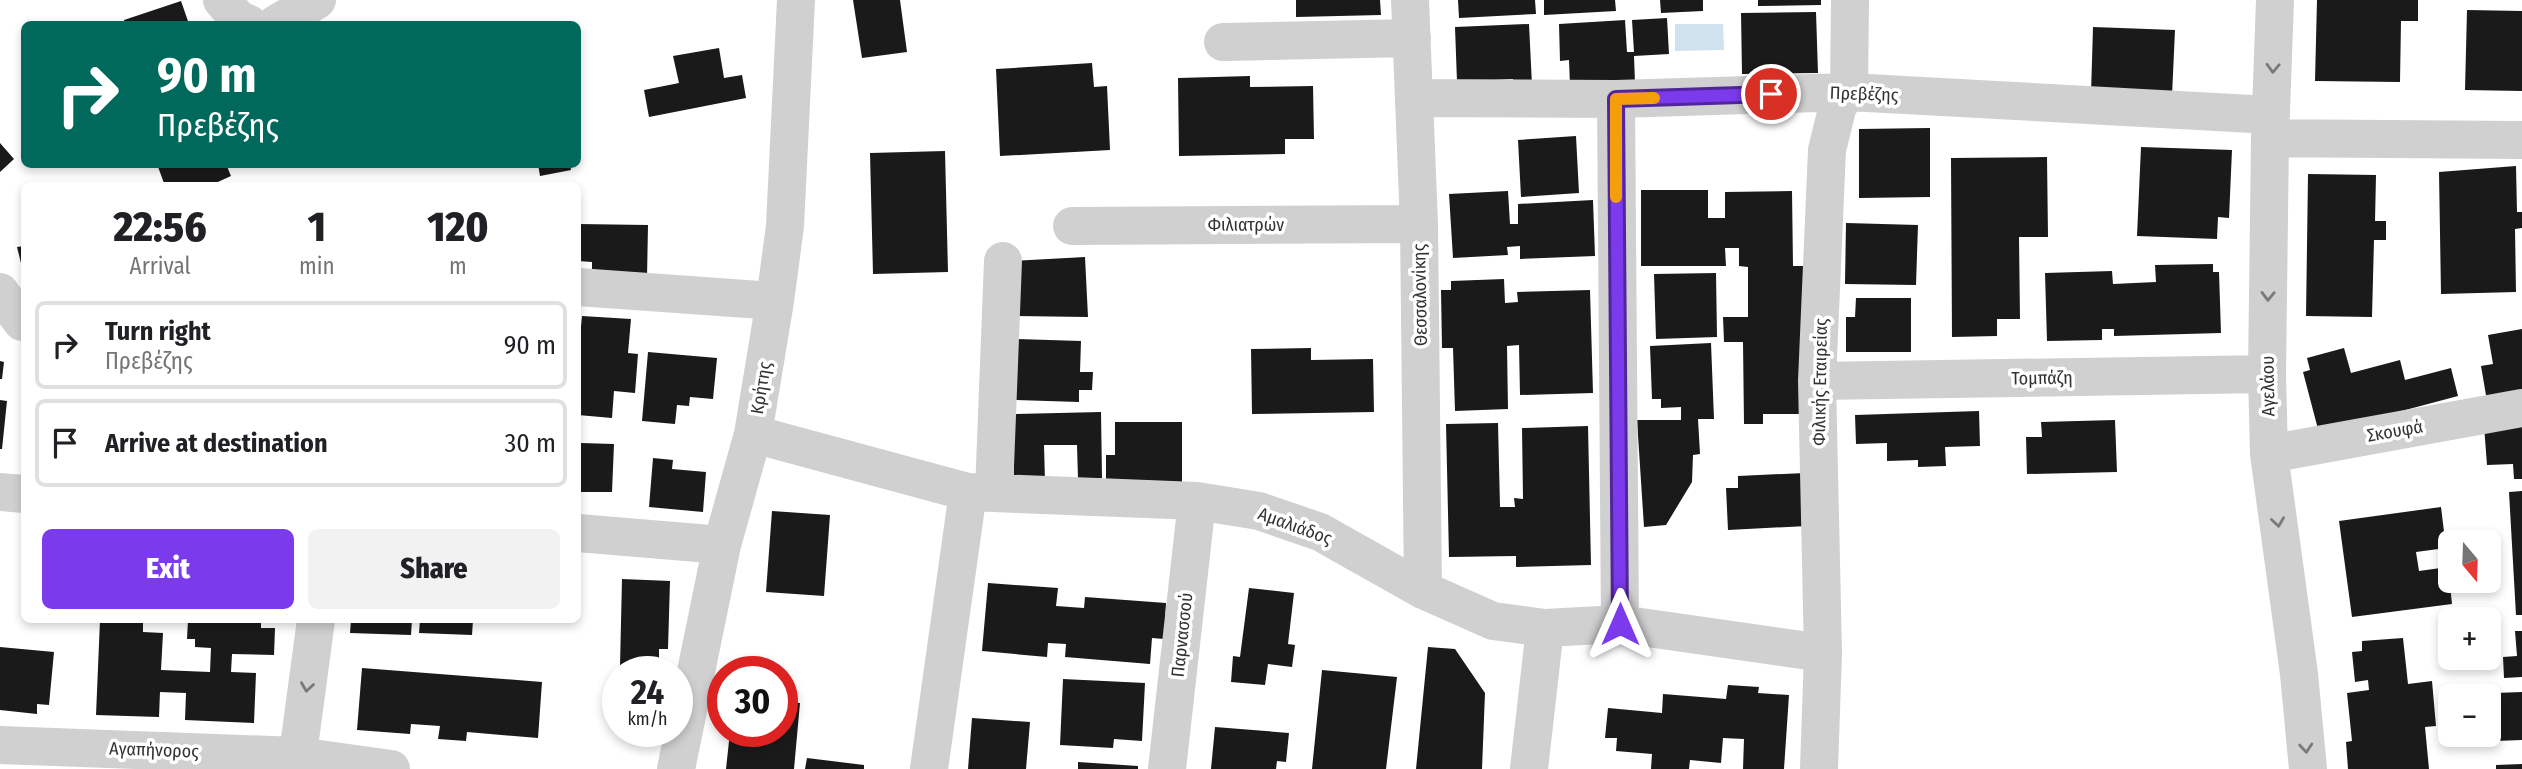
<!DOCTYPE html>
<meta charset="utf-8">
<style>
:root{--surface:#fff;--page:#f2f2f2;--text:#202124;--muted:#757577;--line:#e0e0e0;--accent:#7c3aed}
body{margin:0;font-family:"Fira Sans Condensed",sans-serif;background:var(--page);color:var(--text);height:100vh;display:flex;flex-direction:column;font-size:26px;white-space:nowrap}
*{box-sizing:border-box;margin:0}
p{font-size:23px;color:var(--muted)}
.icon{flex:none;width:38px;height:38px;fill:none;stroke:currentColor;stroke-width:2;stroke-linecap:round;stroke-linejoin:round}
.map{position:relative;flex:1;overflow:hidden}
.sheet{position:absolute;left:21px;top:182px;width:560px;height:441px;display:flex;flex-direction:column;background:var(--surface);border-radius:10px;box-shadow:0 4px 10px #0003}
.sheet>*{flex:none}
.hud{position:absolute;left:21px;top:21px;width:560px;height:147px;border-radius:10px;box-shadow:0 4px 10px #0003;background:#00695c;color:#fff;overflow:hidden}
.needle{width:46px;rotate:161deg}
.fabs{position:absolute;left:2438px;top:530px;display:grid;gap:14px}
.fabs a{display:grid;place-items:center;width:63px;height:63px;border-radius:10px;background:var(--surface);box-shadow:0 4px 10px #0003;font-size:35px}
.speed{position:absolute;left:602px;top:656px;display:flex;gap:14px;font-size:35px;font-weight:700;text-align:center}
.speed>*{display:grid;place-content:center;width:91px;height:91px;border-radius:50%;background:var(--surface);box-shadow:0 4px 10px #0003;line-height:1}
.speed small{font-size:18px;font-weight:400}
.speed .limit{border:10px solid #d22;background:#fff;color:#111}
.pin{position:absolute;display:grid;place-items:center;width:60px;height:60px;color:#fff;margin:-30px;border:4px solid #fff;border-radius:50%;box-shadow:0 2px 7px #0007}
.me{position:absolute;width:77px;margin:-38px;rotate:0deg;stroke-linejoin:round;filter:drop-shadow(0 0 5px #0008)}
.turn{display:flex;align-items:center;gap:24px;height:147px;padding:0 21px;font-size:32px}
.turn .icon{width:91px;height:91px;stroke-width:2.5}
.turn b{display:block;font-size:49px;line-height:60px}
.eta{display:flex;justify-content:space-evenly;align-items:center;height:119px;text-align:center}
.eta b{font-size:42px;font-weight:800;line-height:49px}
.primary-button{display:flex;gap:14px;margin-top:auto;padding:14px 21px}
.primary-button a{flex:1;height:80px;border-radius:10px;background:var(--accent);color:#fff;font-size:28px;font-weight:800;line-height:80px;text-align:center}
.primary-button a+a{background:var(--page);color:var(--text)}
ul{padding:0;list-style:none}
li{display:flex;align-items:center;gap:21px;height:88px;margin:0 14px 10px;padding:0 7px;border:4px solid var(--line);border-radius:10px}
li div{flex:1}
li b{display:block;font-size:26px}
li em{font-style:normal}
.map>svg:first-child{display:block}
.water{fill:#cfe2ee}
.building{fill:#1a1a1a}
.lines{fill:none;stroke-linecap:round;stroke-linejoin:round}
.street{stroke:#d0d0d0;stroke-width:38}
.oneway{stroke:#7a7a7a}
.route-casing{stroke:#51269a;stroke-width:18}
.route{stroke:#7c3aed;stroke-width:12}
.slow{stroke:#f59e0b;stroke-width:12}
.labels{text-anchor:middle;stroke-width:7;stroke-linejoin:round;paint-order:stroke}
.street-label{font-size:18px;fill:#333;stroke:#fff}
</style>
<div class="map">
<svg width="2522" height="769" viewBox="0 0 2522 769">
<rect width="100%" height="100%" fill="#fff"/>
<path class="water" d="M1675 24H1723L1724 50 1675 51Z"/>
<path class="building" d="M853 0H900L907 52 862 58Z
M1296 0H1380L1381 15 1296 17Z
M1458 0H1535L1536 14 1459 18Z
M1544 0H1615L1616 11 1544 15Z
M1660 0H1703V11L1661 13Z
M1758 0H1821V5L1758 6Z
M2317 0H2418V21H2401L2400 82 2315 81Z
M181 1 189 24H125L124 20Z
M2467 10 2522 11V91L2465 90Z
M1816 12 1818 73 1742 74 1741 13Z
M1667 18 1669 54 1634 56 1635 83 1570 86 1569 60 1560 61 1559 24 1625 20 1627 52H1634L1632 20Z
M1529 24 1532 85 1513 87V79L1457 82 1455 27Z
M2093 27 2175 30 2172 96 2091 94Z
M719 48 724 78 742 75 746 98 649 117 644 90 679 83 673 56Z
M1092 63 1094 87 1107 86 1110 150 1000 156 996 69Z
M1250 76V87L1313 86 1314 139H1285V154L1179 156 1178 78Z
M1930 128V197L1859 198V129Z
M1576 136 1579 193 1521 197 1518 140Z
M0 143 14 159 0 172Z
M2141 147 2232 150 2229 218 2218 217 2217 239 2137 236Z
M945 151 948 272 873 274 870 153Z
M2047 157 2048 237H2019L2020 319H1997V336L1952 337 1951 158Z
M157 164H226L231 176 209 186H165Z
M538 164H570L571 170 540 176Z
M2516 166 2517 212H2522V228L2515 229 2516 292 2441 294 2439 172Z
M2308 174 2376 175 2375 221H2386V240H2374L2372 317 2306 316Z
M1641 190H1708V218H1725V192L1792 191 1793 266H1804L1805 414H1763V424H1744L1743 342H1724L1723 317H1748V267L1739 266V248H1725L1726 266H1641Z
M1508 191 1510 224H1518V204L1593 200 1595 256 1520 259V246L1507 247 1508 255 1453 258 1449 194Z
M1846 223 1918 225 1916 285 1845 284Z
M578 224 648 225 647 278 592 277V262L578 261Z
M24 246V262L21 263 17 247Z
M1085 257 1088 317 1012 316 1009 261Z
M2213 264V272H2219L2221 333 2114 336V329H2102V340L2047 341 2045 273 2112 271 2113 284 2156 282 2155 265Z
M1716 273 1717 337 1656 339 1654 274Z
M1504 279 1505 303 1518 302 1517 292 1590 290 1593 393 1520 395 1519 345 1507 346 1508 409 1455 411 1453 348H1442L1441 290H1451V281Z
M1856 298H1911V352H1846V317H1855Z
M582 316 631 319 628 353 638 354 635 393 614 391 612 418 578 415V336L580 337Z
M2522 329V395L2487 401 2481 366 2493 364 2488 335Z
M1017 339 1081 341 1080 372H1093L1092 390H1079V402L1015 400Z
M1711 343 1714 419H1698L1700 454 1693 455 1692 482 1666 525 1644 527 1637 420H1681V407L1661 408V399H1652L1650 346Z
M1311 348V360L1373 359 1374 412 1252 414 1251 349Z
M2344 348 2351 373 2400 360 2405 380 2451 368 2458 396 2319 433 2303 372 2310 370 2307 358Z
M648 352 717 358 713 399 690 397 689 406 677 405 675 424 642 421Z
M0 361 4 362 2 379H0Z
M0 400 7 401 2 449H0Z
M1979 411 1980 446 1945 447 1946 466 1918 467V460L1887 461V443L1856 444 1855 415Z
M1101 412 1102 478 1078 479 1077 445H1044L1045 481 1014 482 1013 414Z
M2115 420 2117 472 2027 474 2026 437H2042L2041 422Z
M1115 422H1182V485L1106 486V455H1115Z
M1498 423 1500 507H1515L1514 498 1523 499 1522 428 1588 426 1591 565 1516 567V556L1449 557 1446 424Z
M2522 424V479H2514L2513 464 2487 465 2484 426Z
M581 443 614 444 612 492H581Z
M653 458 673 460 672 469 706 472 703 512 649 507Z
M1805 473 1807 526 1728 530 1726 488H1738V476Z
M2522 491V615H2516L2509 492Z
M2441 507 2446 548 2416 552 2419 571 2448 567 2452 604 2352 617 2339 521Z
M772 511 830 515 824 596 766 592Z
M622 579 670 581 668 649H659V667L620 666Z
M988 583 1058 588 1056 606 1084 608 1085 597 1166 603 1164 639 1152 638 1150 664 1065 657 1066 644 1048 643 1047 657 982 651Z
M1249 588 1294 593 1288 644 1295 645 1292 667 1268 664 1265 685 1231 682 1233 656 1240 657Z
M100 620H143V632L163 633 161 670 210 672 211 648 195 647V639H187L188 620H261V628H275L274 655 232 654 231 672 256 673 254 723 185 720 186 693 160 692 159 717 96 715Z
M351 620H412L411 635 350 633Z
M420 620H473L472 635 419 633Z
M2515 631H2522V677L2504 678 2503 657 2517 656Z
M2403 638 2408 684 2432 681 2436 726 2425 727 2429 769H2348L2346 742 2352 741 2347 693 2369 690 2368 680 2355 682 2352 652 2362 651V641Z
M0 647 54 652 49 705 37 704V714L0 710Z
M1428 647 1455 649 1485 693 1482 769H1416Z
M362 668 542 682 538 738 467 732 466 741 438 739 440 726 411 724 410 734 357 730Z
M1322 670 1397 677 1386 769H1312Z
M1063 679 1145 683 1142 741 1114 739 1113 748 1060 745Z
M1728 685 1759 687 1758 693 1789 695 1784 769H1743L1744 739 1723 738 1721 763 1690 760 1689 769H1651L1652 754 1616 751 1617 738H1605L1608 708 1662 713 1663 694 1726 699Z
M2522 692V740L2496 741 2495 693Z
M782 702 800 703 794 769H726L730 732H782Z
M972 718 1030 722 1026 769H968Z
M1215 727 1289 733 1286 762 1277 761 1276 769H1211Z
M807 758 864 765V769H805Z
M1078 762 1138 766V769H1078Z
M2522 764V769H2496V765Z"/>
<g class="lines">
<path class="street" d="M222 0 238 19 249 24
M1410 0 1419 224 1423 590
M2275 0 2270 138 2267 374 2269 454 2299 674 2308 769
M276 24 317 0
M1223 42 1412 38
M1414 98 1616 99 1849 92 2271 115
M1616 99 1620 624
M2270 138 2522 140
M1072 226 1419 224
M578 287 775 301
M0 292 22 322
M1817 381 2267 374
M753 434 968 492 1197 501 1259 511 1320 532 1423 590 1493 621 1545 628 1620 624 1823 653
M2269 454 2522 408
M0 492 24 494
M994 492 1003 261
M578 533 722 545
M0 745 298 756 391 769
M296 769 316 620
M676 769 722 545 753 434 775 301 785 226 796 0
M929 769 968 492
M1167 769 1197 501
M1529 769 1545 628
M1819 769 1823 653 1817 381 1827 150 1838 105 1849 92 1850 0"/>
</g>
<defs><path id="oneway-chevron" d="M-2-3.5L2.5 0L-2 3.5" fill="none" stroke-width="1.6" stroke-linecap="round" stroke-linejoin="round" transform="scale(1.75)"/></defs>
<g class="oneway">
<use href="#oneway-chevron" transform="translate(2273 68) rotate(92)"/>
<use href="#oneway-chevron" transform="translate(2268 296) rotate(91)"/>
<use href="#oneway-chevron" transform="translate(2278 522) rotate(82)"/>
<use href="#oneway-chevron" transform="translate(307 687) rotate(98)"/>
<use href="#oneway-chevron" transform="translate(2306 748) rotate(85)"/>
</g>
<g class="lines">
<defs>
<path id="route" d="M1620 624 1616 99 1771 94"/>
</defs>
<use href="#route" class="route-casing"/>
<use href="#route" class="route"/>
<path class="slow" d="M1616 197V99L1654 98"/>
</g>
<g class="labels">
<g class="street-label">
<text transform="translate(1864 94) rotate(2)" y="6">Πρεβέζης</text>
<text x="1246" y="231">Φιλιατρών</text>
<text transform="translate(1420 295) rotate(-91)" y="6">Θεσσαλονίκης</text>
<text transform="translate(2042 378) rotate(-1)" y="6">Τομπάζη</text>
<text transform="translate(1820 382) rotate(-89)" y="6">Φιλικής Εταιρείας</text>
<text transform="translate(2268 386) rotate(-91)" y="6">Αγελάου</text>
<text transform="translate(761 388) rotate(-81)" y="6">Κρήτης</text>
<text transform="translate(2395 431) rotate(-10)" y="6">Σκουφά</text>
<text transform="translate(1295 526) rotate(20)" y="6">Αμαλιάδος</text>
<text transform="translate(1182 635) rotate(-84)" y="6">Παρνασσού</text>
<text transform="translate(154 750) rotate(2)" y="6">Αγαπήνορος</text>
</g>
</g>
</svg>
<div class="fabs">
<a><svg class="needle" viewBox="-14 -14 28 28"><path d="M0-13l5 13h-10z" fill="#e53935"/><path d="M0 13l5-13h-10z" fill="#757577"/></svg></a>
<a>+</a>
<a>−</a>
</div>
<div class="speed"><div>24<small>km/h</small></div><div class="limit">30</div></div>
<div class="pin" style="left:1771px;top:94px;background:#d93025"><svg class="icon" aria-label="arrive" viewBox="0 0 24 24"><path d="M6 21V4h12l-3 4 3 4H6"/></svg></div>
<svg class="me" style="left:1620px;top:624px" viewBox="-20 -20 40 40"><path d="M0-17L14 15 0 8-14 15z" fill="#7c3aed" stroke="#fff" stroke-width="4"/></svg>
<div class="hud">
<div class="turn"><svg class="icon" aria-label="right" viewBox="0 0 24 24"><path d="M7 20v-9h11M14 6l5 5-5 5"/></svg><div><b>90 m</b>Πρεβέζης</div></div>
</div>
<section class="sheet">
<div class="eta">
<div><b>22:56</b><p>Arrival</p></div>
<div><b>1</b><p>min</p></div>
<div><b>120</b><p>m</p></div>
</div>
<ul>
<li><svg class="icon" aria-label="right" viewBox="0 0 24 24"><path d="M7 20v-9h11M14 6l5 5-5 5"/></svg><div><b>Turn right</b><p>Πρεβέζης</p></div><em>90 m</em></li>
<li><svg class="icon" aria-label="arrive" viewBox="0 0 24 24"><path d="M6 21V4h12l-3 4 3 4H6"/></svg><div><b>Arrive at destination</b></div><em>30 m</em></li>
</ul>
<div class="primary-button"><a>Exit</a><a>Share</a></div>
</section>
</div>
